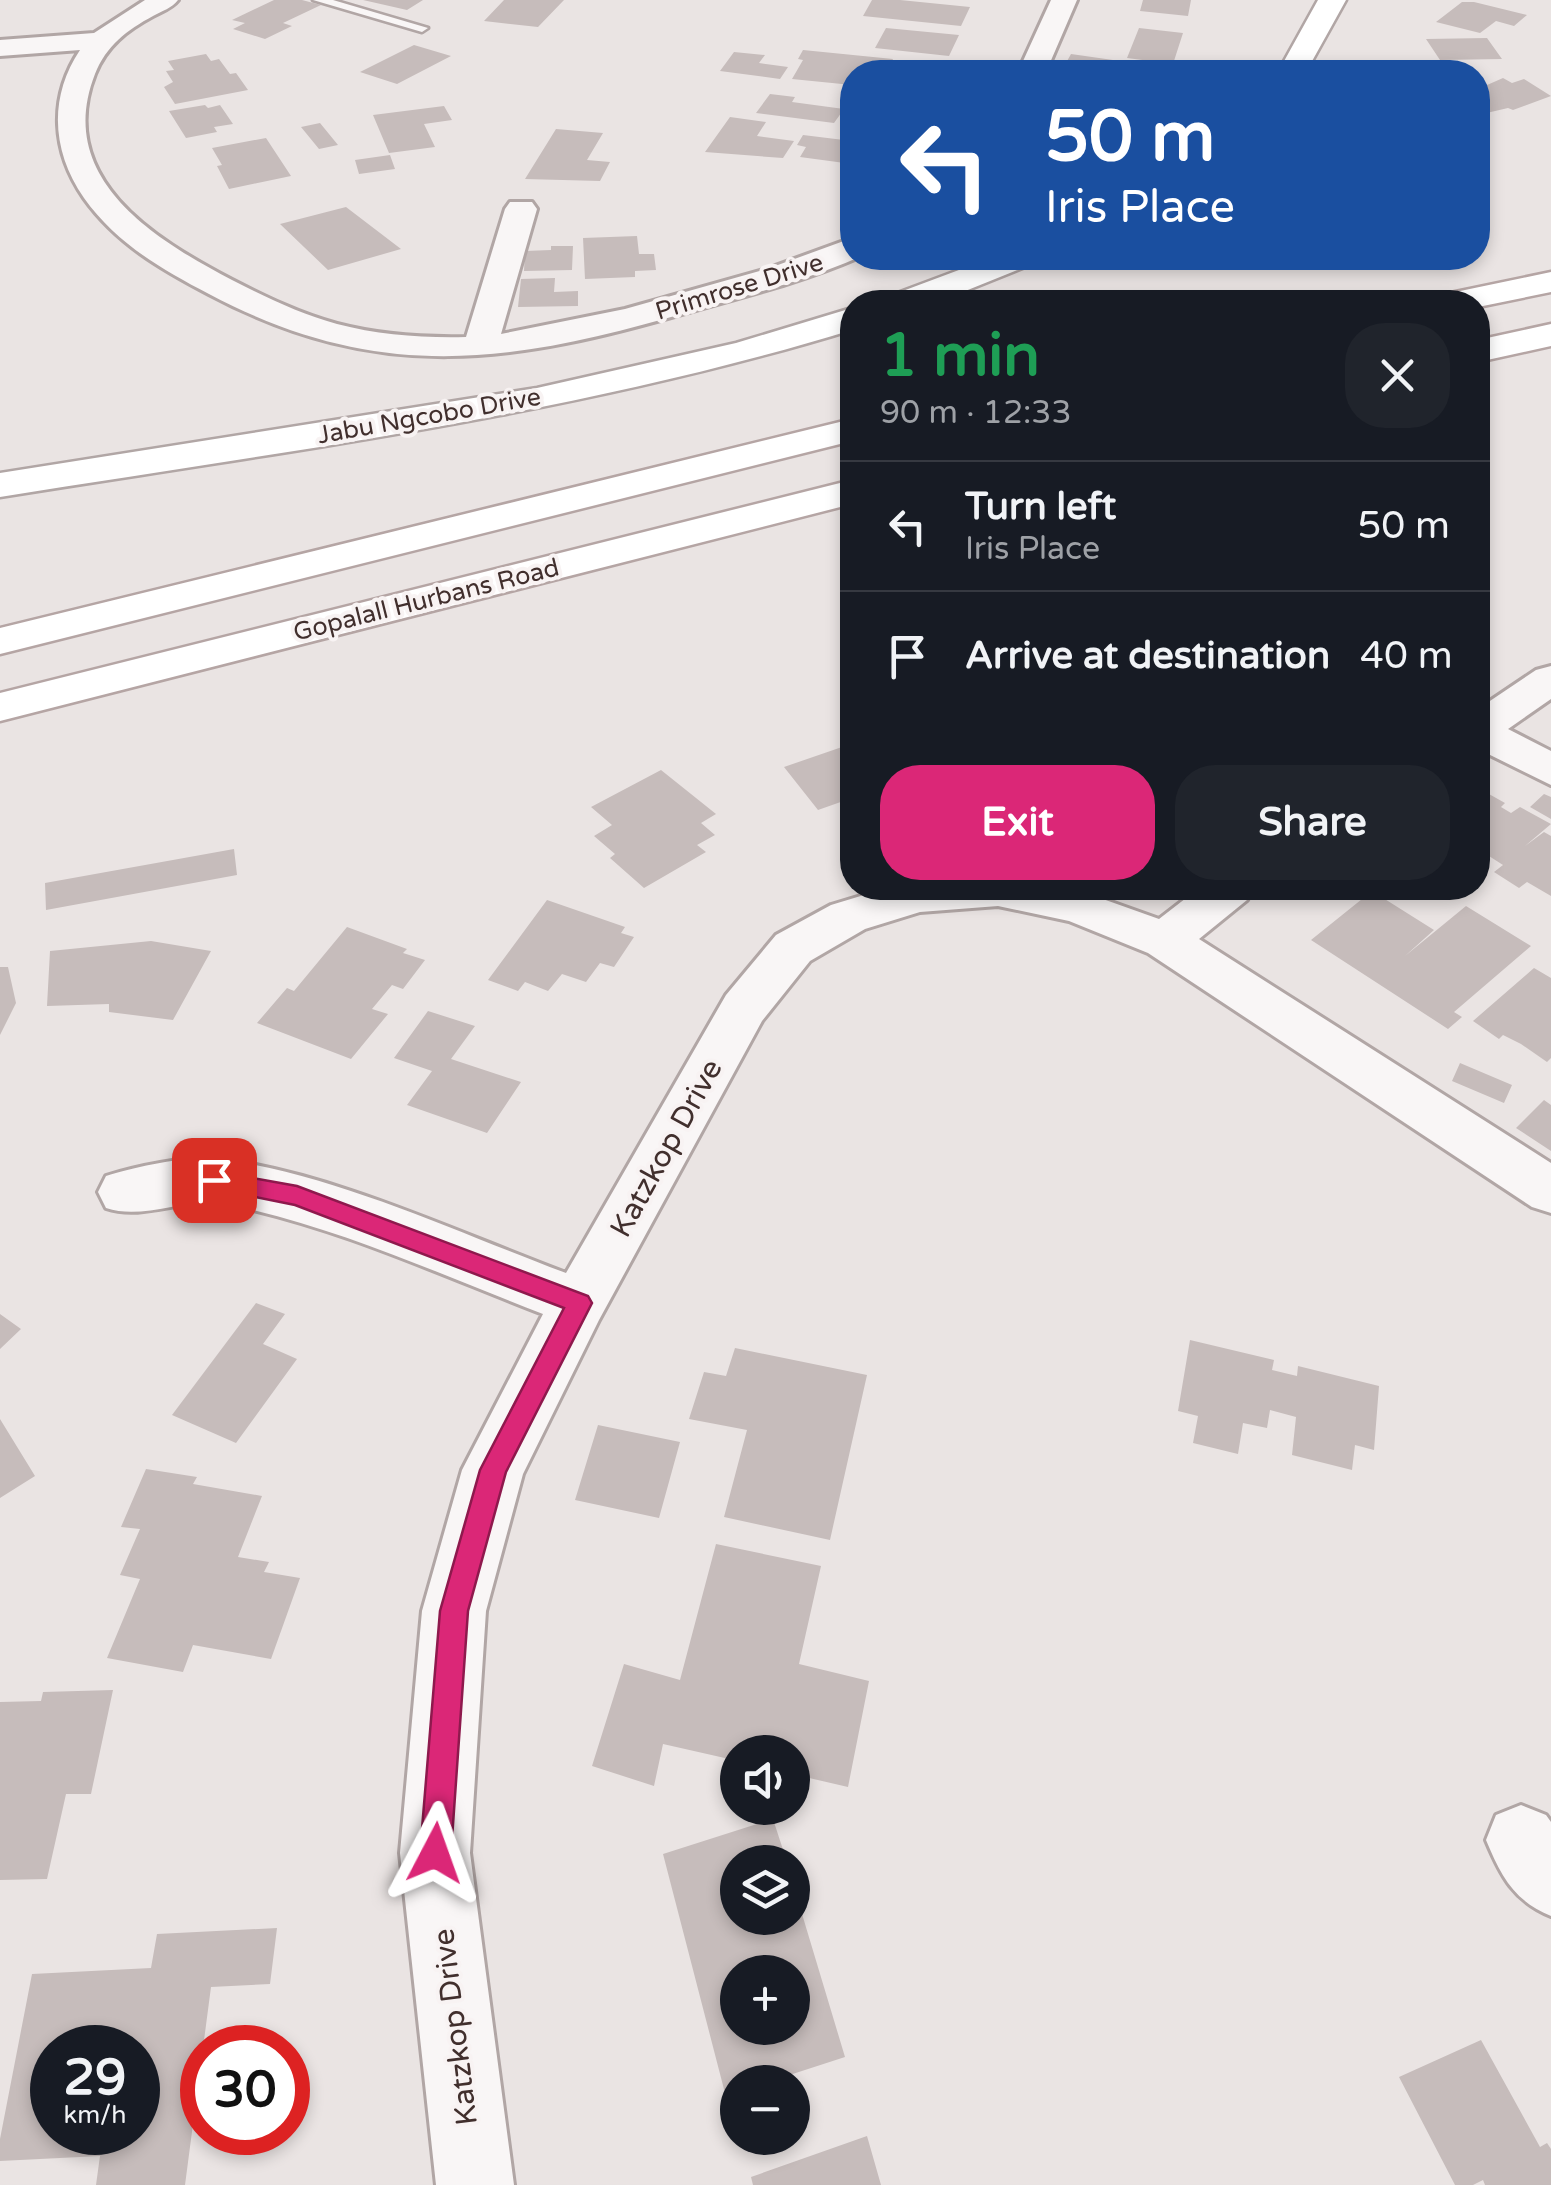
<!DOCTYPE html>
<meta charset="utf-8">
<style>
:root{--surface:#171b24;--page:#20242c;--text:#f1f3f6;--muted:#9ea1a6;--line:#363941;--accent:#db2777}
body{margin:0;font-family:"Varela Round",sans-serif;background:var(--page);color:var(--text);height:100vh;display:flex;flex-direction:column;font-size:38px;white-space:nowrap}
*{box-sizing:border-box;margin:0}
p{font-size:32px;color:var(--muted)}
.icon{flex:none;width:55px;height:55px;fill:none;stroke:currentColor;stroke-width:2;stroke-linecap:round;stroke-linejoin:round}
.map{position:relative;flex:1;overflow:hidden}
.sheet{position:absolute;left:840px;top:290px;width:650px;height:610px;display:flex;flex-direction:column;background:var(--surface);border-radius:40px;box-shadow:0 5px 15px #0003}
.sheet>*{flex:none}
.top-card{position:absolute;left:840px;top:60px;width:650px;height:210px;border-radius:40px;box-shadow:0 5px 15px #0003;background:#1a4fa0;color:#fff;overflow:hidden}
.controls{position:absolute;left:720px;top:1735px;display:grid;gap:20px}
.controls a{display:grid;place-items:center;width:90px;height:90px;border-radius:50%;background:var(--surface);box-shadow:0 5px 15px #0003;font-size:50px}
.speed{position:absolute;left:30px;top:2025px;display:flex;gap:20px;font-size:50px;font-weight:700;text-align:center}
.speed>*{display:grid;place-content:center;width:130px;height:130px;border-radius:50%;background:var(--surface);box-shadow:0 5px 15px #0003;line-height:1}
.speed small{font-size:25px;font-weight:400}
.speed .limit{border:15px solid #d22;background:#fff;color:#111}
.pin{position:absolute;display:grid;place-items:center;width:85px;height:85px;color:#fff;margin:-42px;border-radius:20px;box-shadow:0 5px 15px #0006}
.me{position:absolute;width:110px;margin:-55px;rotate:4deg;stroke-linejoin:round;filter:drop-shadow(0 0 8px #0008)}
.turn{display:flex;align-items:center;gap:35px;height:210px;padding:0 40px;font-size:45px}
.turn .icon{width:130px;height:130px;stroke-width:2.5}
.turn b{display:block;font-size:70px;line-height:85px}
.round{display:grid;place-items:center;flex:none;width:105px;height:105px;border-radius:40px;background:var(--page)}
.summary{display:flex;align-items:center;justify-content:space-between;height:170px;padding:0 40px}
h1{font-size:60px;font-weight:800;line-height:75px;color:#1e9e55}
.action{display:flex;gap:20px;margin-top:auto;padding:20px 40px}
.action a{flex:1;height:115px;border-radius:40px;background:var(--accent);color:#fff;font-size:40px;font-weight:800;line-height:115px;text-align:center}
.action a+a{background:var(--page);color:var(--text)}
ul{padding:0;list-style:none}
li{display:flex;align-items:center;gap:30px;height:130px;padding:0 40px;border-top:2px solid var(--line)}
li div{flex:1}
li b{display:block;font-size:38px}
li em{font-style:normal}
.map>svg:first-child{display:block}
.building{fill:#c6bcbb;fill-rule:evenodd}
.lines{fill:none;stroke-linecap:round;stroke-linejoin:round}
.lane-casing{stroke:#b1a6a5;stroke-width:5}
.street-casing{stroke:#b1a6a5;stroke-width:6}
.secondary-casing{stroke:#b1a6a5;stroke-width:5}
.primary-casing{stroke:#b5a5a4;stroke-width:5}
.lane{fill:#f9f6f6;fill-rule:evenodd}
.street{fill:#f9f6f6;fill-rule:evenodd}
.secondary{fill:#fff;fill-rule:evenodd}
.primary{fill:#fff;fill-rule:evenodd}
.route{fill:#db2777;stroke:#8e194d;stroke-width:2.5}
.labels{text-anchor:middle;stroke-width:8;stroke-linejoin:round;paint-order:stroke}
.far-street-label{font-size:25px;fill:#412f2d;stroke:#f8f3f3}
.street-label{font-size:30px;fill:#412f2d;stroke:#f8f3f3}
</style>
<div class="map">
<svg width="1551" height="2185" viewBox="0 0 1551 2185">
<rect width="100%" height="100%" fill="#eae4e3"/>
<path class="building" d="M274 0H302L321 5 283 23 292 26 265 39 233 29 245 23 232 20Z
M363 0H423L407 10Z
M504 0H564L538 27 484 21Z
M872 0H900L970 7 961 26 863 16Z
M1143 0H1191L1188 16 1140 11Z
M1462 2H1474L1527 15 1514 26 1496 21 1480 33 1436 22Z
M886 28 959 35 949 56 875 48Z
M1139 28 1183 33 1173 64 1127 58Z
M1487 38 1502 59 1440 60 1426 39Z
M414 45 451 56 397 84 360 72Z
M803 50 893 59 887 72H852V85L792 79 803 60 798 59Z
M734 52 765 55 759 63 788 67 780 79 720 71Z
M206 54 211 61 219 59 230 74 236 73 248 90 175 104 164 87 173 82 166 71 174 70 168 61Z
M1071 54 1162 67 1159 72H1061Z
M1503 78 1512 83 1524 79 1551 96 1513 110 1508 108 1478 115V89Z
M770 94 795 97 792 102 844 109 834 123 756 113Z
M205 105 208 108 220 105 233 124 214 127 217 132 186 138 169 111Z
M444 106 452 120 424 124 435 147 389 153 373 115Z
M730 117 766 122 757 136 794 141 783 158 705 152Z
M320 123 338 145 319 149 301 127Z
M556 129 603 133 587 160 610 162 600 181 525 179Z
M803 135 852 141V164L800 157 806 147 797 145Z
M266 138 291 176 229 189 217 166 222 165 212 148Z
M390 155 395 169 359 174 355 160Z
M346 207 401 249 328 270 280 224Z
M637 236 639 254H654L656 270 635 271V277L585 279 583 238Z
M551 246H573L572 270 524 271 525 251 551 250Z
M555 278 554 292 578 291V306L518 307 521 279Z
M842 747 852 761V798L818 810 784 767Z
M661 770 716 814 701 823 715 835 697 845 706 852 644 888 610 858 615 854 594 836 612 825 591 807Z
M1480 789 1505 803 1501 807 1511 813 1520 807 1551 824 1525 846 1544 832 1551 836V896L1527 882 1519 888 1494 872 1503 865 1478 849Z
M1544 794 1551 797V819L1530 807Z
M234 849 237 875 46 910 45 883Z
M1372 891 1434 930 1405 956 1466 906 1531 946 1454 1012 1462 1017 1448 1029 1311 940Z
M547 900 625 927 621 933 634 937 614 967 600 963 586 982 562 974 548 991 525 982 518 991 488 980Z
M347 927 407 949 403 953 425 960 403 989 392 985 372 1009 388 1014 351 1059 257 1023 287 988 294 991Z
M151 941 211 951 173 1020 109 1012V1004L47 1006 50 951Z
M0 967H8L16 1003 0 1035Z
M1534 968 1551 978V1058L1547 1062 1521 1044 1503 1035 1499 1039 1473 1021Z
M428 1011 475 1026 451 1059 521 1082 487 1133 407 1105 432 1071 394 1058Z
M1460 1063 1512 1085 1504 1103 1452 1081Z
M1544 1100 1551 1105V1151L1516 1128Z
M256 1303 285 1314 263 1344 297 1359 236 1443 172 1415Z
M0 1314 21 1329 0 1349Z
M1190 1340 1274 1360 1272 1370 1297 1376 1298 1366 1379 1386 1374 1450 1355 1445 1352 1470 1292 1455 1296 1417 1270 1410 1267 1428 1243 1423 1238 1454 1193 1443 1198 1416 1178 1411Z
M735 1348 867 1375 830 1540 724 1517 747 1430 689 1419 704 1372 726 1376Z
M0 1419 35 1476 0 1498Z
M598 1425 680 1442 659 1518 575 1500Z
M146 1469 197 1477 193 1484 262 1496 238 1557 269 1562 264 1572 300 1578 271 1659 193 1645 183 1672 107 1658 140 1579 120 1575 140 1529 121 1527Z
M716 1544 821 1566 799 1664 869 1681 848 1787 792 1774V1752H738V1761L663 1744 654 1786 592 1766 624 1664 680 1680Z
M113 1690 91 1794H66L47 1879 0 1880V1702L41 1701 43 1692Z
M773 1819 787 1862H738V1918H792L793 1884 845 2057 768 2082H738V2093L726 2097 663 1854ZM738 1972H792V2028H738Z
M277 1928 270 1984 211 1987 185 2185H96L100 2156 0 2161V2139L32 1974 151 1968 157 1934ZM52 2048H138V2132H52Z
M1481 2040 1540 2147 1547 2143 1551 2149V2185H1485L1483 2180 1473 2185H1455L1399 2077Z
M867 2136 881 2185H753L751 2177Z"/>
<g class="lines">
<defs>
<path id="lane" d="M313 0H333L428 28 422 32Z"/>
<path id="street" d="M145 0H178C172 8 162 11 153 16 127 30 106 46 95 74 54 178 154 239 232 280 265 297 300 314 337 324 379 335 422 338 466 337L505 209 510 202H532L537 209 501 334 625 309 767 269 852 238V258H857C804 281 748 295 692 311 514 363 380 385 209 294 161 269 116 243 84 198 52 152 48 98 80 50L0 56V40L94 33Z
M1051 0H1077L1046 72H1018Z
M1551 666V699L1508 729 1551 751V785L1478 749V709L1536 670Z
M887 888H1072L1159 919 1199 888H1253L1247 900 1199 939 1551 1163V1213L1532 1207 1148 953 1069 921 998 906 920 912 865 929 810 961 762 1021 599 1320 523 1474 486 1611 470 1853 514 2185H436L400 1853 422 1611 462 1470 543 1314C439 1274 336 1226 226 1204 186 1196 145 1221 106 1208L98 1192 106 1176C134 1167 189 1155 218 1159 330 1172 459 1233 566 1273L726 995 776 935 831 905Z
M1521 1805 1546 1815 1551 1822V1916C1514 1901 1501 1876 1486 1840L1496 1815Z"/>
<path id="secondary" d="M1318 0H1346L1306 72H1278Z
M991 258H1035L1030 265 938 302H886L892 295Z
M852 308V330C574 415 287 451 0 497V473L537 388 736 343Z"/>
<path id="primary" d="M1551 272V292L1478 307V302H1435L1441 295Z
M1551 324V346L1478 362V340Z
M852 419V441L0 654V628Z
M852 480V504L0 721V693Z"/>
</defs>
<use href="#lane" class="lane-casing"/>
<use href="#street" class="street-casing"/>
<use href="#secondary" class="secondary-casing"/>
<use href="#primary" class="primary-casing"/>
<use href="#lane" class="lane"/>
<use href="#street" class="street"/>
<use href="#secondary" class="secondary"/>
<use href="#primary" class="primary"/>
</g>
<path class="route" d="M214 1171 297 1186 588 1296 592 1303 506 1472 468 1611 451 1853 446 1864 435 1868 424 1864 420 1853 440 1611 480 1470 564 1308 295 1205 205 1187 202 1180 205 1173Z"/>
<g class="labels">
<g class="far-street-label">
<text transform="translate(739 286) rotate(-17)" y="9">Primrose Drive</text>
<text transform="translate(429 415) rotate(-10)" y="9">Jabu Ngcobo Drive</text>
<text transform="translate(426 599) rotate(-14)" y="9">Gopalall Hurbans Road</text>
</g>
<g class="street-label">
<text transform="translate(666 1148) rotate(-61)" y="10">Katzkop Drive</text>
<text transform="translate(455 2027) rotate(-97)" y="10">Katzkop Drive</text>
</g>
</g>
</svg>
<div class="controls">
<a><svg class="icon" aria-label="sound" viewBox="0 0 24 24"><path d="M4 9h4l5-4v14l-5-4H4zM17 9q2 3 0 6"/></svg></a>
<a><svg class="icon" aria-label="layers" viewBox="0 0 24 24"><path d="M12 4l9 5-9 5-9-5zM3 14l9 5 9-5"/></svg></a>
<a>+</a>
<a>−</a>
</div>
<div class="speed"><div>29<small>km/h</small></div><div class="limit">30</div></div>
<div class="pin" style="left:214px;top:1180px;background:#d93025"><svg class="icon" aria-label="arrive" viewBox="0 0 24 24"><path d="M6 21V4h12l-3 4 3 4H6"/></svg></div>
<svg class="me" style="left:435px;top:1853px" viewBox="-20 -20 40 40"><path d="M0-17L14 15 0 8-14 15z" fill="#db2777" stroke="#fff" stroke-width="4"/></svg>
<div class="top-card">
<div class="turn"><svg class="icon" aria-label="left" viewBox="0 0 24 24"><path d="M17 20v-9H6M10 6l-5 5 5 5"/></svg><div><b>50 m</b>Iris Place</div></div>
</div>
<section class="sheet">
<div class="summary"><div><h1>1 min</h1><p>90 m · 12:33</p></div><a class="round"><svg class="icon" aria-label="close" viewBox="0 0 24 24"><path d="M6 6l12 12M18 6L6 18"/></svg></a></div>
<ul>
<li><svg class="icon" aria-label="left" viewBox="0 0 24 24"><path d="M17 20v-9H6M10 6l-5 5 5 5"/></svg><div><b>Turn left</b><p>Iris Place</p></div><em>50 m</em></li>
<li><svg class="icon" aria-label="arrive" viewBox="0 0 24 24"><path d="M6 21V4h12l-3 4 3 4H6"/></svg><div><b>Arrive at destination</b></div><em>40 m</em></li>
</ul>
<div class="action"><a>Exit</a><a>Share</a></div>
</section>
</div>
